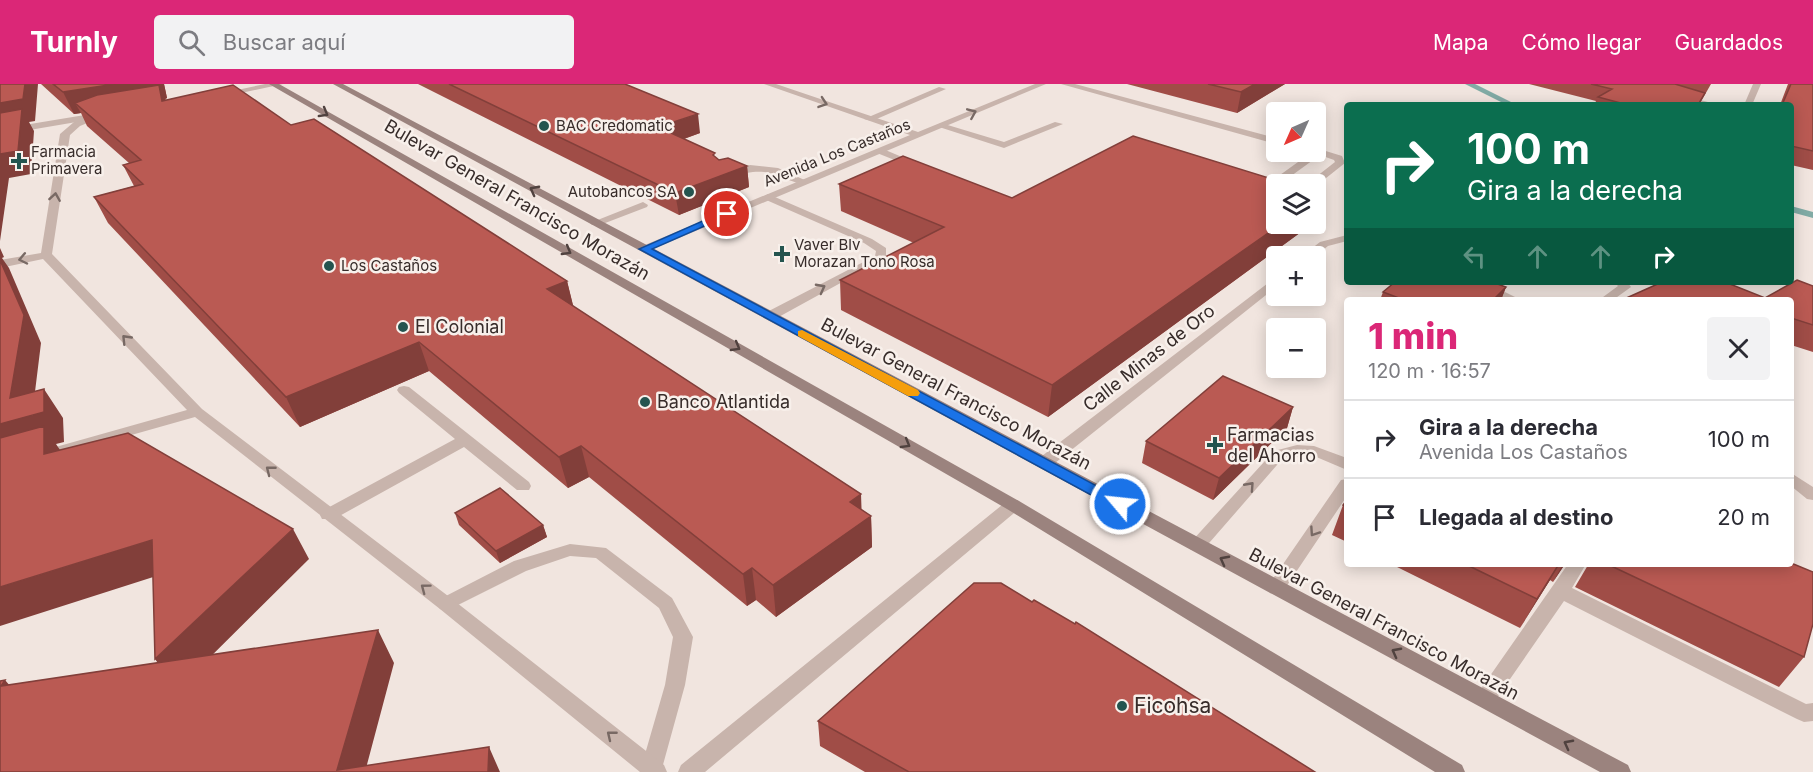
<!DOCTYPE html>
<html lang="es">
<meta charset="utf-8">
<style>
:root{--surface:#fff;--page:#f2f2f3;--text:#2b2b33;--muted:#7c7c81;--line:#e1e1e2;--accent:#db2777}
body{margin:0;font-family:Inter,sans-serif;background:var(--page);color:var(--text);height:100vh;display:flex;flex-direction:column;font-size:22px;white-space:nowrap}
*{box-sizing:border-box;margin:0}
p{font-size:20px;color:var(--muted)}
.icon{flex:none;width:33px;height:33px;fill:none;stroke:currentColor;stroke-width:2;stroke-linecap:round;stroke-linejoin:round}
.map{position:relative;flex:1;overflow:hidden}
.sheet{position:absolute;left:1344px;top:213px;width:450px;height:270px;display:flex;flex-direction:column;background:var(--surface);border-radius:6px;box-shadow:0 3px 15px #0003}
.sheet>*{flex:none}
.hud{position:absolute;left:1344px;top:18px;width:450px;height:183px;border-radius:6px;box-shadow:0 3px 15px #0003;background:#0b6e4f;color:#fff;overflow:hidden}
.needle{width:39px;rotate:225deg}
.controls{position:absolute;left:1266px;top:18px;display:grid;gap:12px}
.controls a{display:grid;place-items:center;width:60px;height:60px;border-radius:6px;background:var(--surface);box-shadow:0 3px 15px #0003;font-size:30px}
.pin{position:absolute;display:grid;place-items:center;width:51px;height:51px;color:#fff;margin:-26px;border:3px solid #fff;border-radius:50%;box-shadow:0 2px 6px #0007}
.me{position:absolute;width:66px;margin:-33px;rotate:298deg;stroke-linejoin:round;filter:drop-shadow(0 0 4px #0008)}
.turn{display:flex;align-items:center;gap:21px;height:126px;padding:0 24px;font-size:27px}
.turn .icon{width:78px;height:78px;stroke-width:2.5}
.turn b{display:block;font-size:42px;line-height:51px}
.lanes{display:flex;align-items:center;height:57px;padding:0 24px;background:#0003;justify-content:center;gap:30px;direction:ltr}
.lanes .off{opacity:.35}
.round{display:grid;place-items:center;flex:none;width:63px;height:63px;border-radius:6px;background:var(--page)}
.summary{display:flex;align-items:center;justify-content:space-between;height:102px;padding:0 24px}
h1{font-size:36px;font-weight:800;line-height:45px;color:var(--accent)}
ul{padding:0;list-style:none}
li{display:flex;align-items:center;gap:18px;height:78px;padding:0 24px;border-top:2px solid var(--line)}
li div{flex:1}
li b{display:block;font-size:22px}
li em{font-style:normal}
header{display:flex;align-items:center;gap:36px;box-sizing:border-box;height:84px;padding:0 30px;background:var(--accent);color:#fff}
header strong{font-size:28px}
nav{display:flex;gap:33px;margin-inline-start:auto;font-size:21px}
.search{width:420px;height:54px;background:var(--page);display:flex;align-items:center;gap:15px;box-sizing:border-box;padding:0 21px;border-radius:6px;color:var(--muted);font-size:22px}
.map>svg:first-child{display:block}
.lines{fill:none;stroke-linecap:round;stroke-linejoin:round}
.stream{fill:#81aba5;fill-rule:evenodd}
.service{fill:#c8b4ac;fill-rule:evenodd}
.minor{fill:#c8b4ac;fill-rule:evenodd}
.tertiary{fill:#c8b4ac;fill-rule:evenodd}
.secondary{fill:#9b837e;fill-rule:evenodd}
.wall{fill:#a04d47}
.shaded-wall{fill:#823f3a}
.building{fill:#ba5a53;stroke:#823f3a;stroke-width:1.5}
.oneway{stroke:#786964}
.oneway2{stroke:#50423f}
.route{fill:#1a73e8;stroke:#114b97;stroke-width:1.5}
.slow{fill:#f59e0b}
.poi-dot{fill:#24544f;stroke:#f8f0eb;stroke-width:2}
.labels{text-anchor:middle;stroke-width:5;stroke-linejoin:round;paint-order:stroke}
.far-poi-label{font-size:15px;fill:#372c2a;stroke:#f8f0eb;text-anchor:start}
.far-street-label{font-size:15px;fill:#372c2a;stroke:#f8f0eb}
.street-label{font-size:18px;fill:#372c2a;stroke:#f8f0eb}
.poi-label{font-size:18px;fill:#372c2a;stroke:#f8f0eb;text-anchor:start}
.near-poi-label{font-size:21px;fill:#372c2a;stroke:#f8f0eb;text-anchor:start}
</style>
<header>
<strong>Turnly</strong>
<div class="search"><svg class="icon" aria-label="search" viewBox="0 0 24 24"><circle cx="10" cy="10" r="6"/><path d="M15 15l6 6"/></svg>Buscar aquí</div>
<nav><a>Mapa</a><a>Cómo llegar</a><a>Guardados</a></nav>
</header>
<div class="map">
<svg width="1813" height="688" viewBox="0 0 1813 688">
<rect width="100%" height="100%" fill="#f1e5df"/>
<g class="lines">
<path class="stream" d="M1465 0H1475L1517 21H1507Z
M1791 122 1813 128V134L1791 128Z"/>
<path class="service" d="M1061 0H1075L1276 54V60Z
M939 3 946 5 872 37 864 35Z
M1055 38 1063 40 1004 64 936 42 941 39 1004 58Z
M1316 64 1342 72 1345 79 1316 102 1307 100 1335 78 1334 76 1320 71 1280 100H1276V104L1271 110 1276 114V120L1265 117 1260 110 1273 96 1312 68H1316Z
M877 65H883L921 81 912 83 877 69Z
M750 81 778 84 809 98 804 101C766 90 771 82 728 93L723 90Z
M768 110 872 155 886 164V174L775 235H765L764 232 765 229 875 172 876 167 864 159 764 115 763 113Z
M643 118 648 121 647 123 600 141H592L590 139Z
M1469 198H1485L1521 216H1505Z
M1614 198H1627L1631 203 1613 216H1599L1618 202Z
M404 302 409 303 529 398 531 402 529 406H517L464 363 334 435H322L320 431 322 427 455 355 399 309 397 306 399 303Z
M1297 361 1314 362 1344 373 1347 374V386L1314 372 1284 373 1203 466H1191L1188 462 1191 458 1274 367Z
M1791 389 1813 403V416L1807 415 1791 402Z
M1347 395V412L1282 509 1276 511 1270 509 1267 504 1270 499 1341 396Z
M570 460 606 464 672 514 693 553 685 601 661 688H643L641 684 665 601 673 553 659 524 596 474 570 472 526 487 446 527 440 525 437 520 440 515 514 477Z
M1568 480H1586L1572 504 1806 620 1813 619V637L1804 638 1797 635 1564 517 1492 621 1485 623 1478 621 1475 615 1478 609Z"/>
<path class="minor" d="M764 0H776L918 48 1035 0H1046L648 167H640V163L910 51Z
M1753 0H1761L1752 21H1744Z
M1680 11 1712 19 1713 21H1698L1677 16 1676 14Z
M100 29 107 31 80 42 70 51 52 170 202 325 452 515 664 681 667 688H640L440 525 195 333 43 376 38 374 35 371 38 368 187 326 43 175 0 184V176L41 169 60 50 74 38Z
M1347 151V157L1328 162 1315 172H1302L1320 158Z
M1276 193V203L1050 383H1038L1036 379 1038 375Z
M1013 415 1019 417 1021 421 1019 425 705 688H678L681 681 1007 417Z"/>
<path class="tertiary" d="M265 0H283L222 13 218 10Z
M103 28 106 29V33L0 51V45Z"/>
<path class="secondary" d="M269 0H279L1019 417 1462 681 1465 688H1435L1007 425Z
M333 0H343L1628 681 1631 688H1600Z"/>
</g>
<path class="wall" d="M41 0H164L167 14 165 15 166 16 291 41 567 197 573 222 871 432 872 463 776 533 756 516 747 522 589 393 568 404 429 287 300 343 108 139 94 113 134 102 123 81 129 79 87 42 81 29 74 30Z
M418 0H625L700 49 684 55 719 76 747 82 749 103 679 131Z
M1127 0H1285L1237 29Z
M1529 0H1711L1699 21H1594L1596 17Z
M1788 0H1813V86L1791 81V21H1780Z
M839 100 1012 114 1276 140H1312L1048 333 841 226 840 196 914 159 841 127Z
M1813 202V268L1791 261V216Z
M1506 203 1501 216H1380L1383 208Z
M1293 323 1287 344 1213 416 1142 379 1146 357Z
M1347 416V458L1332 451 1343 421Z
M455 429 543 441 547 453 500 479 459 441Z
M1391 480H1565L1553 498 1550 496 1520 544Z
M1587 480H1791L1804 573 1779 603 1575 503 1588 481Z
M818 637 1315 688H865L820 662Z"/>
<path class="shaded-wall" d="M25 0H38L35 37 29 38 34 47 31 90 9 94 0 157V19Z
M115 0H164L167 14 165 15 169 23 75 19 81 29 74 30 63 8Z
M1255 0H1285L1237 29 1241 8Z
M698 30 700 49 661 63 658 43Z
M747 82 749 103 679 131 675 109Z
M1322 111 1316 133V115Z
M1281 140H1312L1048 333 1052 301Z
M0 164 4 173 2 174 9 184 41 259 32 332 44 305 63 334 64 358 56 360 64 372 0 376V340L10 314 0 176Z
M567 197 574 225 547 205Z
M1506 203 1501 216H1493Z
M419 258 429 287 300 343 286 313Z
M1293 323 1287 344 1213 416 1219 394Z
M581 362 589 393 568 404 559 373Z
M861 410 862 438 871 432 872 463 776 533 773 501 850 418Z
M543 441 547 453 500 479 496 467Z
M293 445 309 475 177 606 155 575Z
M152 456 172 487 0 542V503Z
M1559 480 1550 496 1520 544 1537 515Z
M1563 480H1565L1553 498Z
M752 484 756 516 747 522 743 490Z
M378 546 394 579 365 688 337 686Z
M5 596 34 630 1 602Z
M489 663 500 688H488Z"/>
<path class="building" d="M0 0H25L23 15 0 19Z
M53 0H115L63 8Z
M449 0H625L698 30 658 43 715 69 713 71 719 76 728 74 747 82 675 109Z
M1208 0H1255L1241 8Z
M1591 0H1675L1705 9 1698 21H1628L1598 13 1612 5Z
M1791 0H1813V67L1791 62V21H1782Z
M159 1 162 17 233 1 291 41 314 35 567 197 547 205 861 410 850 418 871 432 773 501 752 484 743 490 581 362 559 373 419 258 286 313 94 113 143 100 123 81 141 76 75 19 97 11Z
M22 25 18 67 0 70V29Z
M1133 52 1288 100H1276V140H1281L1052 301 840 196 944 143 839 100 903 72 1012 114Z
M1316 109 1322 111 1316 115Z
M0 176 24 231 10 314 44 305V328L0 340Z
M1797 196 1813 202V241L1791 234V216H1622L1662 198H1725L1765 214Z
M1395 198H1492L1506 203 1493 216H1404L1383 208Z
M1223 292 1293 323 1219 394 1146 357Z
M44 342V370L128 349 293 445 155 575 152 456 0 503V354Z
M500 404 543 441 496 467 455 429Z
M1347 416V424L1343 421Z
M1791 479 1813 488V540L1804 573 1607 480H1791Z
M1465 480H1559L1537 515Z
M974 499H1001L1032 518 1034 516 1075 540 1076 538 1315 688H909L818 637Z
M378 546 337 686 489 663 488 688H0V597L5 596 1 602Z"/>
<defs><path id="oneway-chevron" d="M-2-3.5L2.5 0L-2 3.5" fill="none" stroke-width="1.6" stroke-linecap="round" stroke-linejoin="round" transform="scale(1.5)"/></defs>
<g class="oneway">
<use href="#oneway-chevron" transform="translate(823 19) rotate(19)"/>
<use href="#oneway-chevron" transform="translate(972 29) rotate(-23)"/>
<use href="#oneway-chevron" transform="translate(55 113) rotate(-81)"/>
<use href="#oneway-chevron" transform="translate(23 175) rotate(168)"/>
<use href="#oneway-chevron" transform="translate(821 204) rotate(-28)"/>
<use href="#oneway-chevron" transform="translate(126 255) rotate(-134)"/>
<use href="#oneway-chevron" transform="translate(270 386) rotate(-142)"/>
<use href="#oneway-chevron" transform="translate(1250 402) rotate(-48)"/>
<use href="#oneway-chevron" transform="translate(1314 448) rotate(124)"/>
<use href="#oneway-chevron" transform="translate(425 504) rotate(-143)"/>
<use href="#oneway-chevron" transform="translate(611 651) rotate(-141)"/>
</g>
<g class="oneway2">
<use href="#oneway-chevron" transform="translate(324 29) rotate(30)"/>
<use href="#oneway-chevron" transform="translate(534 106) rotate(-152)"/>
<use href="#oneway-chevron" transform="translate(567 167) rotate(30)"/>
<use href="#oneway-chevron" transform="translate(736 263) rotate(30)"/>
<use href="#oneway-chevron" transform="translate(906 360) rotate(30)"/>
<use href="#oneway-chevron" transform="translate(1224 476) rotate(-152)"/>
<use href="#oneway-chevron" transform="translate(1396 568) rotate(-152)"/>
<use href="#oneway-chevron" transform="translate(1568 660) rotate(-152)"/>
</g>
<path class="route" d="M723 128 732 130 652 165 1125 417 1128 420 1125 424H1115L639 165Z"/>
<path class="slow" d="M802 246 918 306 920 309 918 312H908L798 252V247Z"/>
<g class="poi-dot">
<circle cx="544" cy="42" r="6"/>
<path d="M16 68h6v6h6v6h-6v6h-6v-6h-6v-6h6z"/>
<circle cx="689" cy="108" r="6"/>
<path d="M779 161h6v6h6v6h-6v6h-6v-6h-6v-6h6z"/>
<circle cx="329" cy="182" r="6"/>
<circle cx="403" cy="243" r="6"/>
<circle cx="645" cy="318" r="6"/>
<path d="M1212 352h6v6h6v6h-6v6h-6v-6h-6v-6h6z"/>
<circle cx="1122" cy="622" r="6"/>
</g>
<g class="labels">
<g class="far-poi-label">
<text x="556" y="47">BAC Credomatic</text>
<text x="31" y="73">Farmacia<tspan x="31" dy="17">Primavera</tspan></text>
<text x="677" y="113" text-anchor="end">Autobancos SA</text>
<text x="794" y="166">Vaver Blv<tspan x="794" dy="17">Morazan Tono Rosa</tspan></text>
<text x="341" y="187">Los Castaños</text>
</g>
<g class="far-street-label">
<text transform="translate(837 69) rotate(-22)" y="5">Avenida Los Castaños</text>
</g>
<g class="street-label">
<text transform="translate(517 116) rotate(30)" y="6">Bulevar General Francisco Morazán</text>
<text transform="translate(1149 274) rotate(-38)" y="6">Calle Minas de Oro</text>
<text transform="translate(956 310) rotate(28)" y="6">Bulevar General Francisco Morazán</text>
<text transform="translate(1384 540) rotate(28)" y="6">Bulevar General Francisco Morazán</text>
</g>
<g class="poi-label">
<text x="415" y="249">El Colonial</text>
<text x="657" y="324">Banco Atlantida</text>
<text x="1227" y="357">Farmacias<tspan x="1227" dy="21">del Ahorro</tspan></text>
</g>
<g class="near-poi-label">
<text x="1134" y="629">Ficohsa</text>
</g>
</g>
</svg>
<div class="controls">
<a><svg class="needle" viewBox="-14 -14 28 28"><path d="M0-13l5 13h-10z" fill="#e53935"/><path d="M0 13l5-13h-10z" fill="#7c7c81"/></svg></a>
<a><svg class="icon" aria-label="layers" viewBox="0 0 24 24"><path d="M12 4l9 5-9 5-9-5zM3 14l9 5 9-5"/></svg></a>
<a>+</a>
<a>−</a>
</div>
<div class="pin" style="left:727px;top:130px;background:#d93025"><svg class="icon" aria-label="arrive" viewBox="0 0 24 24"><path d="M6 21V4h12l-3 4 3 4H6"/></svg></div>
<svg class="me" style="left:1120px;top:420px" viewBox="-20 -20 40 40"><circle r="17" fill="#1a73e8" stroke="#fff" stroke-width="3"/><path d="M0-11L8 9 0 5-8 9z" fill="#fff"/></svg>
<div class="hud">
<div class="turn"><svg class="icon" aria-label="right" viewBox="0 0 24 24"><path d="M7 20v-9h11M14 6l5 5-5 5"/></svg><div><b>100 m</b>Gira a la derecha</div></div>
<div class="lanes"><svg class="icon off" aria-label="left" viewBox="0 0 24 24"><path d="M17 20v-9H6M10 6l-5 5 5 5"/></svg><svg class="icon off" aria-label="ahead" viewBox="0 0 24 24"><path d="M12 20V5M6 11l6-6 6 6"/></svg><svg class="icon off" aria-label="ahead" viewBox="0 0 24 24"><path d="M12 20V5M6 11l6-6 6 6"/></svg><svg class="icon" aria-label="right" viewBox="0 0 24 24"><path d="M7 20v-9h11M14 6l5 5-5 5"/></svg></div>
</div>
<section class="sheet">
<div class="summary"><div><h1>1 min</h1><p>120 m · 16:57</p></div><a class="round"><svg class="icon" aria-label="close" viewBox="0 0 24 24"><path d="M6 6l12 12M18 6L6 18"/></svg></a></div>
<ul>
<li><svg class="icon" aria-label="right" viewBox="0 0 24 24"><path d="M7 20v-9h11M14 6l5 5-5 5"/></svg><div><b>Gira a la derecha</b><p>Avenida Los Castaños</p></div><em>100 m</em></li>
<li><svg class="icon" aria-label="arrive" viewBox="0 0 24 24"><path d="M6 21V4h12l-3 4 3 4H6"/></svg><div><b>Llegada al destino</b></div><em>20 m</em></li>
</ul>
</section>
</div>
